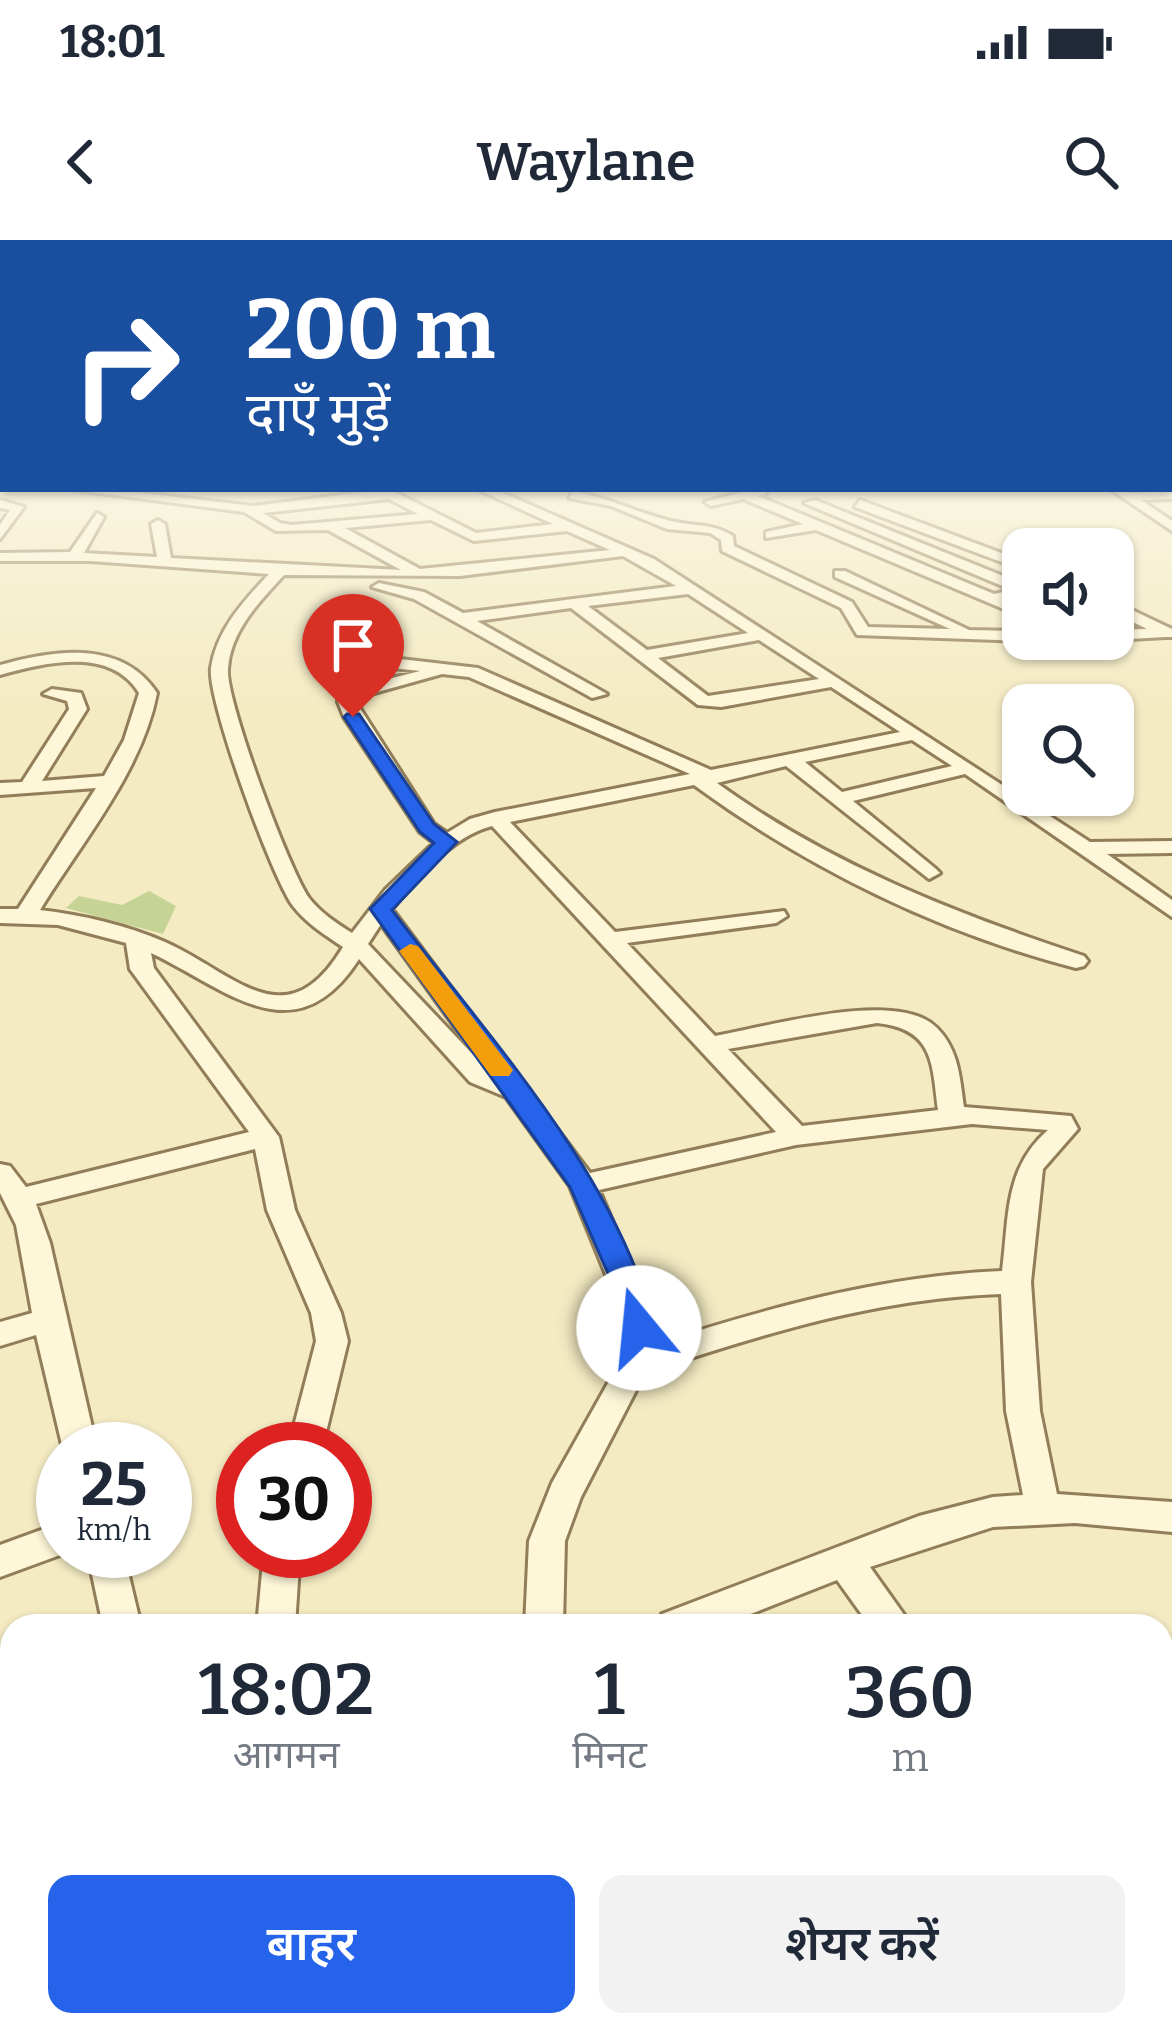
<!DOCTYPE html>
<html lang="hi">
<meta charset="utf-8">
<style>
:root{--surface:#fff;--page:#f2f2f3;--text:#1f2937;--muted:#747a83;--accent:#2563eb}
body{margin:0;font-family:Bitter,"Noto Sans Devanagari",serif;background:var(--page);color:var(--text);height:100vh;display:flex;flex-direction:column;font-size:45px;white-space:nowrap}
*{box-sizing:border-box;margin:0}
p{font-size:39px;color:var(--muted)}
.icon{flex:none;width:66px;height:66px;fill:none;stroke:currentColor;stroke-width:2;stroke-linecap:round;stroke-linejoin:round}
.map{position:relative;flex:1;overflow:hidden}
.details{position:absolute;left:0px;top:1374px;width:1173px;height:423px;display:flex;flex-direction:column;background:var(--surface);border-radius:36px 36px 0 0;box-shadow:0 3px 9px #0004}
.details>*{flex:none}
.guide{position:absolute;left:0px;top:0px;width:1173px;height:252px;box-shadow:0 3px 9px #0004;background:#1a4fa0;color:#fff;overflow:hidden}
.buttons{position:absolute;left:1002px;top:288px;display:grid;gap:24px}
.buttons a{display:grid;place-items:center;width:132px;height:132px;border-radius:24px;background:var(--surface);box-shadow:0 3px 9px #0004;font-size:60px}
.speed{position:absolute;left:36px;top:1182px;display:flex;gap:24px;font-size:60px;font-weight:700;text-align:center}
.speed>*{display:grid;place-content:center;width:156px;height:156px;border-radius:50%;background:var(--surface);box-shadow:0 3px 9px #0004;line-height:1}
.speed small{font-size:30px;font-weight:400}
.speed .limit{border:18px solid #d22;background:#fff;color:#111}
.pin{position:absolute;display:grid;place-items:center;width:102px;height:102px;color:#fff;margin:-123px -51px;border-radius:50% 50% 50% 0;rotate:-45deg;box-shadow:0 0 12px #0007}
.pin .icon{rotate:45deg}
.me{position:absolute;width:132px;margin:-66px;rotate:343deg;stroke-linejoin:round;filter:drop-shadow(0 0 9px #0008)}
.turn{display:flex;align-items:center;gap:42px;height:252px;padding:0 48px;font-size:54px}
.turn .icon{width:156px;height:156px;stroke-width:2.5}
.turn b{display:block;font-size:84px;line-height:102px}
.eta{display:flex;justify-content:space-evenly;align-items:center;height:204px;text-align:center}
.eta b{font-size:72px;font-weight:600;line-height:84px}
.primary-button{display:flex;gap:24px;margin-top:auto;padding:24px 48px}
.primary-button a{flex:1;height:138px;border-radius:24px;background:var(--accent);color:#fff;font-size:48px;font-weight:600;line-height:138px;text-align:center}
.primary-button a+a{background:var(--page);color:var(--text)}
.status{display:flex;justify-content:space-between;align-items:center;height:84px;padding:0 60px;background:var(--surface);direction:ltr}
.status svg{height:33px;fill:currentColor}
header{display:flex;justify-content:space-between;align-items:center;height:156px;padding:0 48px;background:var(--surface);font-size:54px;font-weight:600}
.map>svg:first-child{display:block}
.green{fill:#c5d495}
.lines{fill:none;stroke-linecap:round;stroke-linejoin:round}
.minor-casing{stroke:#917d57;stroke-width:6}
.minor{fill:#fdf6d8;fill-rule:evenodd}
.route{fill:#2563eb;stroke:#184099;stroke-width:3}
.slow{fill:#f59e0b}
</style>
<div class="status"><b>18:01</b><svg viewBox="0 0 49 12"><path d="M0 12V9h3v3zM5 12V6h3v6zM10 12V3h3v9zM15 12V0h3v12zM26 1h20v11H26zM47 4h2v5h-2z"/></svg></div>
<header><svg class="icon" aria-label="back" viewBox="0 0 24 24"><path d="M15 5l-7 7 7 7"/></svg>Waylane<svg class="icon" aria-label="search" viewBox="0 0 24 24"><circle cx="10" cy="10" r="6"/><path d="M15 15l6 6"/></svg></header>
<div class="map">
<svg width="1172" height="1795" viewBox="0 0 1172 1795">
<rect width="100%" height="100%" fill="#f4ebc3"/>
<path class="green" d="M149 651 176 666 163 694 66 668 79 656 122 665Z"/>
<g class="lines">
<defs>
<path id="minor" d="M68 249H108L253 266 389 249 476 293 553 284 477 249H494L654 319 1090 602 1172 601V613L1107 614 1172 660V677L965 534 853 561 936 629 940 633 929 639 786 526 717 543C829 624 954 673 1084 716L1088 721 1084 726 1076 728C940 693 807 628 694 545L510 582 615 692 784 671 787 676 776 683 627 703 715 796C767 787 898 748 937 788 959 810 960 839 964 867L1071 876 1078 889 1043 929 1031 1042 1040 1171 1057 1254 1172 1262V1292L1075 1283 993 1287 870 1327 912 1386H870L837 1340 720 1386H656L662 1374 919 1276 993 1257 1023 1255 1006 1171 1001 1054C878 1058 762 1094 645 1133L581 1257 565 1301 563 1386H525L529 1301 552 1243 612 1136 622 1104V1074L570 946 506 857 470 842 359 719C295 818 227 749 151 713L154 728 279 897 295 970 341 1073 348 1101 322 1209H288L316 1101 311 1073 267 970 255 909 36 964 50 1003 97 1209H63L36 1095 0 1106V1082L32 1073 16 985 0 953V924L10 926 26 947 249 892 130 729 126 703 58 685 0 683V669H18L96 548 0 555V543L22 542 69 469 67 461 43 454 52 449 81 453 87 469 42 541 104 536 124 500 139 453C110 406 45 423 0 435V425C54 410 122 399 157 453 142 532 81 603 40 670 82 675 126 685 165 702 235 733 286 802 343 707 325 695 307 684 293 666 272 638 207 460 211 428 217 389 244 361 269 334L90 321H0V313L70 312 97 273 104 277 84 313 157 317 151 284 158 280 165 284 171 318 401 330 328 290 276 291 244 272ZM389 259 418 274 292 285 280 283 263 273ZM431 280 474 301 567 291 610 310 420 329 345 288ZM623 316 676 346 463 373 424 352 379 343 372 347 414 359 592 458 607 454 477 381 571 368 698 465 721 467 831 447 900 492 711 530 478 428 357 414 358 398 344 395 338 462 344 477 420 592 434 603 385 650 352 693C336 683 321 673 309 658 290 632 225 459 228 429 230 391 260 361 284 335L460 336ZM688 354 748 393 647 410 588 366ZM759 400 819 439 708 456 658 418ZM357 424 420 431 356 447ZM442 434 469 437 690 534 495 572 470 579 447 593 434 584 356 462V458ZM912 500 952 526 842 552 805 522ZM492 586 776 892 590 933 392 669C417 638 452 596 492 586ZM381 684 480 822 368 704ZM877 783C934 789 932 823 938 870L802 886 728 809ZM972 884 1048 890C1004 928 1009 977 1002 1031 882 1036 767 1068 653 1105L652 1074 599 950 796 905Z
M754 249H767L766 254 758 256 994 354 1012 350 804 263 815 260 1023 344V356L1007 360 1023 367V377L816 290 766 298V292L803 284 743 259 711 266 705 262Z
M1110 249 1131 253 1172 251V259L1141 260 1172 281V291Z
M573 251C608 258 634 271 667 280 691 287 711 282 733 296L734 306 852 362 868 387 950 389 835 337V331H845L969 390 1023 391V399H1029L1023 401 857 395 841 368 722 311 721 300 710 293 667 289 611 266 569 258Z
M0 260 24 267 0 299V285L10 270 0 268Z
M860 260 1023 321V330L855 267Z
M1113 361 1172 389V397H1165L1113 400 1110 399 1113 390 1147 389 1113 372Z
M63 1282V1311H71L0 1337V1305Z
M87 1311H123L141 1386H103Z
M264 1311H300L295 1386H257Z
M12 1653V1697L0 1702V1658Z
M1161 1715 1172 1720V1775L1161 1770Z
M411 1785H457L456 1795H408Z
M712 1785H760L765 1795H716Z"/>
</defs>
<use href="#minor" class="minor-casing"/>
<use href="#minor" class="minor"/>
</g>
<linearGradient id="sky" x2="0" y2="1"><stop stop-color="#8dbbd8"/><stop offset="0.47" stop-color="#faf6e4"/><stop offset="1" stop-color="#faf6e4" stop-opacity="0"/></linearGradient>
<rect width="1172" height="470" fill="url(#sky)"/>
<path class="route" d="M347 474H359L434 584 457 602 392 670C487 796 616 933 655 1088L650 1096H628L613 1045 570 947 370 669 434 603 420 592 344 477Z"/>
<path class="slow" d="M410 704 418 706 509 825 513 830 509 836H491L399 711Z"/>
</svg>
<div class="buttons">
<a><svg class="icon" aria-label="sound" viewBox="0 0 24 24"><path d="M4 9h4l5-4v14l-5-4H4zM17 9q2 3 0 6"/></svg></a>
<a><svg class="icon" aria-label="search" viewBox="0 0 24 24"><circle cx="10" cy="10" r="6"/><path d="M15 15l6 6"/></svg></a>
</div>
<div class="speed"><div>25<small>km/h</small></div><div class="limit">30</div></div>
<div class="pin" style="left:353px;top:477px;background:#d93025"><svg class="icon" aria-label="arrive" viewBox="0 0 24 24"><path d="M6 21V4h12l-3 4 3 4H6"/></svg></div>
<svg class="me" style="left:639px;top:1088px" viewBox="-20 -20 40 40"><circle r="19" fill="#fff"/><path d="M0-13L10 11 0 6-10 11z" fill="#2563eb"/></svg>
<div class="guide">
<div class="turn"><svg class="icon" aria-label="right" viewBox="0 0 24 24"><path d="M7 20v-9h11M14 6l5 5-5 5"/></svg><div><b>200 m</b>दाएँ मुड़ें</div></div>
</div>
<section class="details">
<div class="eta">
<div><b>18:02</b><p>आगमन</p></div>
<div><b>1</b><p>मिनट</p></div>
<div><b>360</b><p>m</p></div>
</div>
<div class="primary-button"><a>बाहर</a><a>शेयर करें</a></div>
</section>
</div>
